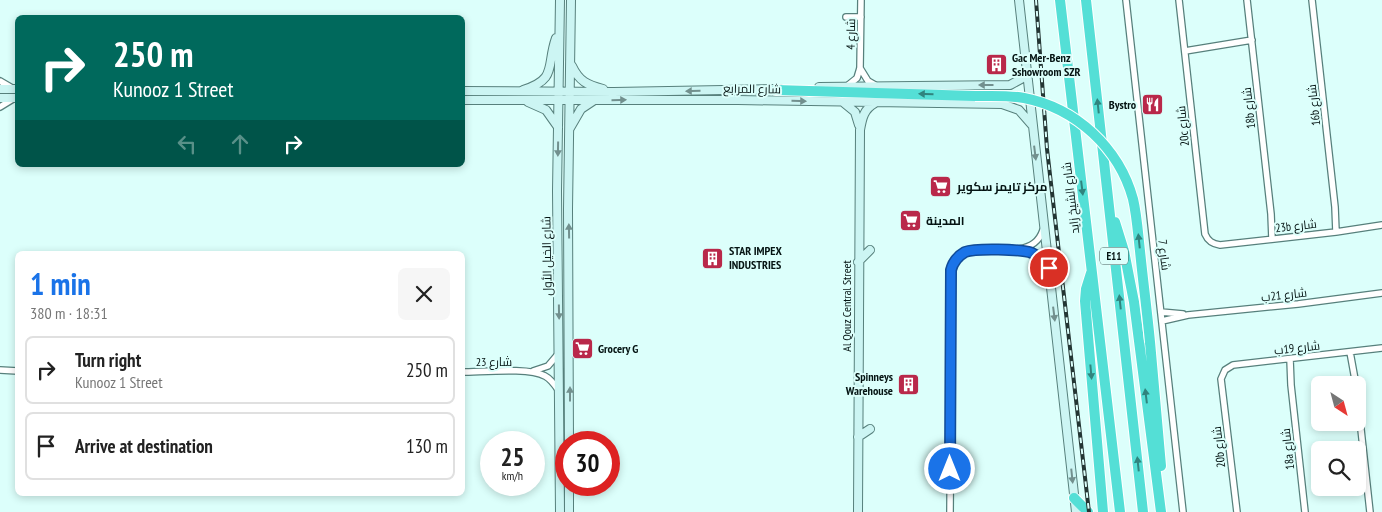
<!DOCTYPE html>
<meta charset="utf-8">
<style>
:root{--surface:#fff;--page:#f6f6f6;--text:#222;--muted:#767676;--line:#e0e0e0;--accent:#1a73e8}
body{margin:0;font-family:"PT Sans Narrow",Cairo,sans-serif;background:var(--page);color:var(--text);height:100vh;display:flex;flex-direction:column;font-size:19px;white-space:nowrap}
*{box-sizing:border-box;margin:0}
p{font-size:16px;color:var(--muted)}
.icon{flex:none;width:28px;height:28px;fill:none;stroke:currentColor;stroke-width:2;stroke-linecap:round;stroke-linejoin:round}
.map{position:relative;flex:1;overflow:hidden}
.side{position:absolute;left:15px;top:251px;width:450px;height:245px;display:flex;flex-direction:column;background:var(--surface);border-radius:8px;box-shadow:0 2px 8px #0003}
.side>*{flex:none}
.hud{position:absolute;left:15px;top:15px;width:450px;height:152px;border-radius:8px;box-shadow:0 2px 8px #0003;background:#00695c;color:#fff;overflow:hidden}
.needle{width:32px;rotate:144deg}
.fabs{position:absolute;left:1311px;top:376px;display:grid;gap:10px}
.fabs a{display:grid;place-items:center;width:55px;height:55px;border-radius:8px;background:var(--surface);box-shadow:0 2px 8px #0003;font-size:25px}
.speed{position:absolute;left:480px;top:431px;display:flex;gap:10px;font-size:25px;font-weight:700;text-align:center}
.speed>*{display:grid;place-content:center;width:65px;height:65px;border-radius:50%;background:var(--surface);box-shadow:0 2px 8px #0003;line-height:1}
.speed small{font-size:12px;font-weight:400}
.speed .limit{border:8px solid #d22;background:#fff;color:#111}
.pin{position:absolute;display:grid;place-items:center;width:42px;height:42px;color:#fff;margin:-21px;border:2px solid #fff;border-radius:50%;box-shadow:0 1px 5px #0007}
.me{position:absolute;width:55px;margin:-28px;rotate:0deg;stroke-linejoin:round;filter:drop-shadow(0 0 4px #0008)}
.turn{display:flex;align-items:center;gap:18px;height:105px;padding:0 15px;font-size:22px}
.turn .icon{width:65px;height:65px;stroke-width:2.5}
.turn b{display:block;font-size:35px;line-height:42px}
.lanes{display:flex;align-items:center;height:48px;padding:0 15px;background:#0003;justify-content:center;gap:25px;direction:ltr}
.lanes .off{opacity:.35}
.round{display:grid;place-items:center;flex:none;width:52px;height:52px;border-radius:8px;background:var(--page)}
.headline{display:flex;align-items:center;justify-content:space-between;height:85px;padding:0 15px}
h1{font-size:30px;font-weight:800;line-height:38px;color:var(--accent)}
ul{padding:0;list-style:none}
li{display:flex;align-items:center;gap:15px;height:68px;margin:0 10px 8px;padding:0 5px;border:2px solid var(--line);border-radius:8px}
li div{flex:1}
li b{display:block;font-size:19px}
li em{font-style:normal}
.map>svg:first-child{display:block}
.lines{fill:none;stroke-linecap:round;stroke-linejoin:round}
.street-casing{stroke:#57807c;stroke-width:8}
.secondary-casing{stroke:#57807c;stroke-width:10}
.highway-casing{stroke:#fff;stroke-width:12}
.street{stroke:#fff;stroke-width:5.5}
.secondary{stroke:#ccf5f3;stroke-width:8}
.highway{stroke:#54dfd6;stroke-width:10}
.rail-casing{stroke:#243634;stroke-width:4}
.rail{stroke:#dcfffb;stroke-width:2;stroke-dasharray:5.5;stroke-linecap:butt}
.highway-bridge-casing{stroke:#fff;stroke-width:12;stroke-linecap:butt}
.highway-bridge{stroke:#54dfd6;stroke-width:10}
.oneway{fill:#72908e}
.oneway2{fill:#30847e}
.route-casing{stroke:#114b97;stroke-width:12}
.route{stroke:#1a73e8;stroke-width:9}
.labels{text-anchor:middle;stroke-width:4;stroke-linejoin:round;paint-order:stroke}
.shield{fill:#dcfffb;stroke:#465a59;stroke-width:1}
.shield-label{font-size:11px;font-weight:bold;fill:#051413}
.street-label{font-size:12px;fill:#051413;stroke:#dcfffb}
.poi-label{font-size:12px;font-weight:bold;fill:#051413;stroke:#dcfffb;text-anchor:start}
</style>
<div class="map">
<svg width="1382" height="512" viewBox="0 0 1382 512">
<rect width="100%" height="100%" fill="#dcfffb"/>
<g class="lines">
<defs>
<path id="street" d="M1126 0 1183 512
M1179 0 1205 234C1208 241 1212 244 1220 245L1336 232 1382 225
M1247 0 1271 214 1272 239
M1312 0 1335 207 1336 232
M846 17H861
M1185 51 1252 40
M860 68 868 81 875 85
M0 81 12 88
M847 86 857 78 860 68 861 0
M0 107 13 99
M1019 249C1031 247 1039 242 1043 230
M1161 312 1183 314
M1162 321 1188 315 1298 304 1382 293
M1350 352 1356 385
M1290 359 1291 385 1305 512
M0 370 18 371
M533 371 548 366 559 353
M462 372C482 372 529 367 545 376 551 379 555 385 559 391
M1358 402 1370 512
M950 512 952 266C955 260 959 255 966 252 976 248 1022 249 1033 253 1039 256 1044 261 1048 266
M1237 512 1221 379 1225 370 1233 365 1382 348"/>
<path id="secondary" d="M560 0 557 191 560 512
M1019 0 1076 512
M572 66C579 81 587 85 603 89
M819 87 1010 85 1021 79 1026 68
M0 89H18
M523 90C558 79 546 66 556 38
M462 91 614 92 780 89
M0 98H18
M462 100H738L1002 104 1019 110 1032 125
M528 102 546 110 558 127
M844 103 855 112 859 125
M570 128 581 109 593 101
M858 262 870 250
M858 437 870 429
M569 442 568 209 571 0
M569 512V485
M858 512 860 130C862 118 864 109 875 103"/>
<path id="highway" d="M1060 0 1120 512
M1086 0 1143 512
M776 90 975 96
M1115 222 1124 251 1134 302 1161 512
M1091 273 1086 289 1085 301 1103 512
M1150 342 1161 466
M1074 498 1088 512"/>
</defs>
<use href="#street" class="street-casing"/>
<use href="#secondary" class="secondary-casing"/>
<use href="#highway" class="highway-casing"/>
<use href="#street" class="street"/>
<use href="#secondary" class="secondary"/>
<use href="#highway" class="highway"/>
<defs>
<path id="rail" d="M1036 0 1047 149 1089 512"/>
</defs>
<use href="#rail" class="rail-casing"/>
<use href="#rail" class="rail"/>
<defs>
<path id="highway-bridge" d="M975 96C991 96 1008 95 1024 98 1076 108 1119 148 1133 199 1137 216 1138 234 1140 251 1143 281 1147 311 1150 342"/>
</defs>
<use href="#highway-bridge" class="highway-bridge-casing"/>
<use href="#highway-bridge" class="highway-bridge"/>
</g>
<defs><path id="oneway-solid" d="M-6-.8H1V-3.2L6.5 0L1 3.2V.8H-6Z" transform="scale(1.25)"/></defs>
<g class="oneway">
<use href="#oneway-solid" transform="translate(986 85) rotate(180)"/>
<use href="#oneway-solid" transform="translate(693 91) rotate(179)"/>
<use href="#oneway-solid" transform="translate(619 100) rotate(-1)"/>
<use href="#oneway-solid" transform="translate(799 101) rotate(1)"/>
<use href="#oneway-solid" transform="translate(558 149) rotate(91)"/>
<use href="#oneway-solid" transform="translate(1035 153) rotate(83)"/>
<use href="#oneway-solid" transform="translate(569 231) rotate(-91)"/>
<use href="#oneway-solid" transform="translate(559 312) rotate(89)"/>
<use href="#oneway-solid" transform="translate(1054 314) rotate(83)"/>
<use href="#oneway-solid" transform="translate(570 394) rotate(-90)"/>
<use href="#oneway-solid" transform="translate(1072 476) rotate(84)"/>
</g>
<g class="oneway2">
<use href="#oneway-solid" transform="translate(926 94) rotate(-178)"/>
<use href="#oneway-solid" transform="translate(1098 106) rotate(-96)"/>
<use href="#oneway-solid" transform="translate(1082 188) rotate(83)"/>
<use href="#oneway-solid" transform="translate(1139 241) rotate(-96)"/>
<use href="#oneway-solid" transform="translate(1120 302) rotate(-96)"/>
<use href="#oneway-solid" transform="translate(1091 372) rotate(85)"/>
<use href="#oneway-solid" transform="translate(1146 396) rotate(-97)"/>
<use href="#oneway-solid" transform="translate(1138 464) rotate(-96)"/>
</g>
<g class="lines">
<defs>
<path id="route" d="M950 469 951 270C953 262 958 256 965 252 975 248 1021 249 1032 253 1039 256 1044 261 1049 268"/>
</defs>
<use href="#route" class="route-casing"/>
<use href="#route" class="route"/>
</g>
<defs>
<symbol id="building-square" viewBox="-11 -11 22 22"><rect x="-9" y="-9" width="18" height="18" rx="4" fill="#b9284a" stroke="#dcfffb"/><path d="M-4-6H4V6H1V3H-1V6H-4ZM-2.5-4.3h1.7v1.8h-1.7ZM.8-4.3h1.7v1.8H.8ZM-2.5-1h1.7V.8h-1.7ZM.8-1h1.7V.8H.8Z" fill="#fff"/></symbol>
<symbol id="restaurant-square" viewBox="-11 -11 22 22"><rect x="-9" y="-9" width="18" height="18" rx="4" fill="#b9284a" stroke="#dcfffb"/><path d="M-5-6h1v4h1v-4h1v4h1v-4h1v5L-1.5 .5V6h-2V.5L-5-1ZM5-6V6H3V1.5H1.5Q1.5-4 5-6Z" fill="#fff"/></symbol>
<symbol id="supermarket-square" viewBox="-11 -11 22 22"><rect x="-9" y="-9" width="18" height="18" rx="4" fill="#b9284a" stroke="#dcfffb"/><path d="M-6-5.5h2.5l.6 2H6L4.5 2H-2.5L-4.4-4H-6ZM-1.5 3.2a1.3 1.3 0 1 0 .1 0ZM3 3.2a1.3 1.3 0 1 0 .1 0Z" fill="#fff"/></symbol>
</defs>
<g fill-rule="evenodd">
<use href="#building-square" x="984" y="52" width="25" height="25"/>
<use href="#restaurant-square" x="1140" y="92" width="25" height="25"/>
<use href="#supermarket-square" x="928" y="174" width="25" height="25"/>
<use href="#supermarket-square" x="898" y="208" width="25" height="25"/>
<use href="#building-square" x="700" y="246" width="25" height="25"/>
<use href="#supermarket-square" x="570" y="336" width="25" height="25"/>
<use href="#building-square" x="896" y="372" width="25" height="25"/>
</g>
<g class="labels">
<rect class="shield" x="1100" y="247.5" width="28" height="17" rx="4"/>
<g class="shield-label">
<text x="1114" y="260">E11</text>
</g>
<g class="street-label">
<text transform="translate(851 34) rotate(-89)" y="4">شارع 4</text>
<text transform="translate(752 89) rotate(1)" y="4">شارع المرابع</text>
<text transform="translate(1314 105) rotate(-96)" y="4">16b شارع</text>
<text transform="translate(1249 108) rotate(-96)" y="4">18b شارع</text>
<text transform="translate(1183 126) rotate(-96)" y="4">20c شارع</text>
<text transform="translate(1071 198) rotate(-97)" y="4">شارع الشيخ زايد</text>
<text transform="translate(1296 226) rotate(-6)" y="4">23b شارع</text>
<text transform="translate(1164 255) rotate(83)" y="4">شارع 7</text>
<text transform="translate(547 256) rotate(-91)" y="4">شارع الخيل الأول</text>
<text transform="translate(1284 295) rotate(-6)" y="4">شارع 21ب</text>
<text transform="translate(847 306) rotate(-90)" y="4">Al Qouz Central Street</text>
<text transform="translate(1297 348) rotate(-6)" y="4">شارع 19ب</text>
<text x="494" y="366">شارع 23</text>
<text transform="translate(1219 447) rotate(-96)" y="4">20b شارع</text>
<text transform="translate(1288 449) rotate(-96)" y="4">18a شارع</text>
</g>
<g class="poi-label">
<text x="1012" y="62">Gac Mer-Benz<tspan x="1012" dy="14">Sshowroom SZR</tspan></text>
<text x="1136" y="109" text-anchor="end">Bystro</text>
<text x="957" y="191">مركز تايمز سكوير</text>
<text x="926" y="225">المدينة</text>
<text x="729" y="255">STAR IMPEX<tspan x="729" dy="14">INDUSTRIES</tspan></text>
<text x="598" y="353">Grocery G</text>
<text x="893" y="381" text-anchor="end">Spinneys<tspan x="893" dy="14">Warehouse</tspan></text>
</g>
</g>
</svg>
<div class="fabs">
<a><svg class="needle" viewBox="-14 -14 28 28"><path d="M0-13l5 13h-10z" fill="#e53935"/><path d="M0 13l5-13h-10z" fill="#767676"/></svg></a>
<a><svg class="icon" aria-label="search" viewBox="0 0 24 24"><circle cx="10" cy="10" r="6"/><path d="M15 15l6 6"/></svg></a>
</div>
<div class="speed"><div>25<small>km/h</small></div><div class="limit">30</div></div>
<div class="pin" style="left:1049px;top:268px;background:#d93025"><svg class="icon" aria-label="arrive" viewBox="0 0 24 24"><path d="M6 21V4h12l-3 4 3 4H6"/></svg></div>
<svg class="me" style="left:950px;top:469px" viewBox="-20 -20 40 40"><circle r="17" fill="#1a73e8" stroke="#fff" stroke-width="3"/><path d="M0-11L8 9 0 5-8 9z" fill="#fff"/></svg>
<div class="hud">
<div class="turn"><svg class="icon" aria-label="right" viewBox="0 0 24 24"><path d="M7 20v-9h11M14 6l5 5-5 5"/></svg><div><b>250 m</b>Kunooz 1 Street</div></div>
<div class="lanes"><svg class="icon off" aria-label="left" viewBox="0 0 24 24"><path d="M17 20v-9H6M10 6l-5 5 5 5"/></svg><svg class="icon off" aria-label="ahead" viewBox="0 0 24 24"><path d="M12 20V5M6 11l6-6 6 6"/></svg><svg class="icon" aria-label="right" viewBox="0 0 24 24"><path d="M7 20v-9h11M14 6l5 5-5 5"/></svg></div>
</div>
<section class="side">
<div class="headline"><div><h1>1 min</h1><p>380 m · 18:31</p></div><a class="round"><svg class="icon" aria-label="close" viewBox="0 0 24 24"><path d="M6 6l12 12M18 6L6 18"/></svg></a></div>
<ul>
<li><svg class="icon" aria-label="right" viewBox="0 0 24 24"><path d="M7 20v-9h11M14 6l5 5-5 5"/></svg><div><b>Turn right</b><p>Kunooz 1 Street</p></div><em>250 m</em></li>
<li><svg class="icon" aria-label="arrive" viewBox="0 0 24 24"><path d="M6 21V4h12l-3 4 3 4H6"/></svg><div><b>Arrive at destination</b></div><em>130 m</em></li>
</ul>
</section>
</div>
